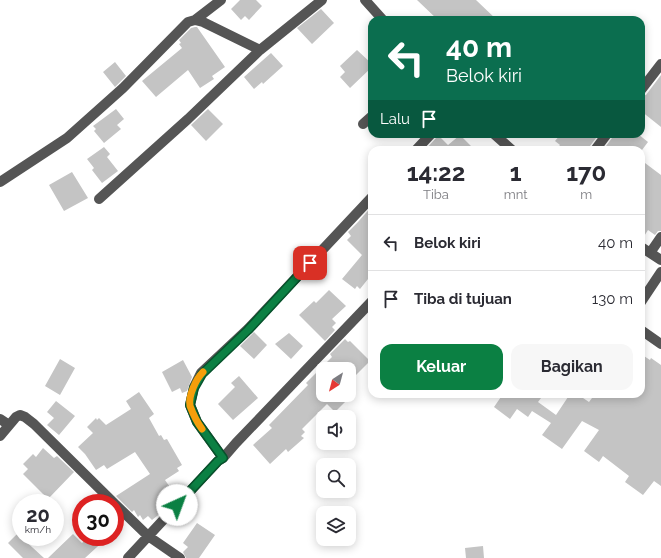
<!DOCTYPE html>
<html lang="id">
<style>
:root{--surface:#fff;--page:#f7f7f7;--text:#2b2b33;--muted:#7c7c81;--line:#e1e1e2;--accent:#0b8043}
body{margin:0;font-family:Raleway,sans-serif;background:var(--page);color:var(--text);height:100vh;display:flex;flex-direction:column;font-size:15px;white-space:nowrap}
*{box-sizing:border-box;margin:0}
p{font-size:13px;color:var(--muted)}
.icon{flex:none;width:22px;height:22px;fill:none;stroke:currentColor;stroke-width:2;stroke-linecap:round;stroke-linejoin:round}
.map{position:relative;flex:1;overflow:hidden}
.panel{position:absolute;left:368px;top:146px;width:277px;height:252px;display:flex;flex-direction:column;background:var(--surface);border-radius:12px;box-shadow:0 2px 10px #0003}
.panel>*{flex:none}
.banner{position:absolute;left:368px;top:16px;width:277px;height:122px;border-radius:12px;box-shadow:0 2px 10px #0003;background:#0b6e4f;color:#fff;overflow:hidden}
.needle{width:26px;rotate:216deg}
.tools{position:absolute;left:316px;top:362px;display:grid;gap:8px}
.tools a{display:grid;place-items:center;width:40px;height:40px;border-radius:8px;background:var(--surface);box-shadow:0 2px 10px #0003;font-size:20px}
.speed{position:absolute;left:12px;top:494px;display:flex;gap:8px;font-size:20px;font-weight:700;text-align:center}
.speed>*{display:grid;place-content:center;width:52px;height:52px;border-radius:50%;background:var(--surface);box-shadow:0 2px 10px #0003;line-height:1}
.speed small{font-size:10px;font-weight:400}
.speed .limit{border:6px solid #d22;background:#fff;color:#111}
.pin{position:absolute;display:grid;place-items:center;width:34px;height:34px;color:#fff;margin:-17px;border-radius:8px;box-shadow:0 2px 6px #0006}
.me{position:absolute;width:44px;margin:-22px;rotate:43deg;stroke-linejoin:round;filter:drop-shadow(0 0 3px #0008)}
.turn{display:flex;align-items:center;gap:14px;height:84px;padding:0 12px;font-size:18px}
.turn .icon{width:52px;height:52px;stroke-width:2.5}
.turn b{display:block;font-size:28px;line-height:34px}
.then{display:flex;align-items:center;height:38px;padding:0 12px;background:#0003;gap:8px;font-size:15px}
.eta{display:flex;justify-content:space-evenly;align-items:center;height:68px;text-align:center}
.eta b{font-size:24px;font-weight:700;line-height:28px}
.button{display:flex;gap:8px;margin-top:auto;padding:8px 12px}
.button a{flex:1;height:46px;border-radius:12px;background:var(--accent);color:#fff;font-size:16px;font-weight:700;line-height:46px;text-align:center}
.button a+a{background:var(--page);color:var(--text)}
ul{padding:0;list-style:none}
li{display:flex;align-items:center;gap:12px;height:56px;padding:0 12px;border-top:1px solid var(--line)}
li div{flex:1}
li b{display:block;font-size:15px}
li em{font-style:normal}
.map>svg:first-child{display:block}
.building{fill:#c4c4c4}
.lines{fill:none;stroke-linecap:round;stroke-linejoin:round}
.minor{stroke:#555;stroke-width:10}
.route-casing{stroke:#07532c;stroke-width:10}
.route{stroke:#0b8043;stroke-width:7}
.slow{stroke:#f59e0b;stroke-width:7}
</style>
<div class="map">
<svg width="661" height="558" viewBox="0 0 661 558">
<rect width="100%" height="100%" fill="#fff"/>
<path class="building" d="M240 0H256L262 6 249 20 245 16 241 20 231 9Z
M417 0H476L497 20H438Z
M321 9 334 23 312 44 297 28Z
M195 27H197L225 67 212 76 214 79 200 88 188 70 156 97 142 81 182 48 179 44 181 43 179 40 191 28Z
M357 50 372 64V67L350 88 340 77 345 72 340 66Z
M271 53 283 66 263 84 262 82 254 89 244 77Z
M115 62 126 76 115 87 103 72Z
M661 75V127L641 111V96L646 95Z
M116 109 124 119 117 125 121 129 104 143 94 131 96 129 93 126Z
M208 109 223 124 206 141 191 125Z
M437 134 448 145 460 135 475 150H427L426 149 436 138Z
M561 134H599L590 146 589 150H556L560 145 555 141Z
M613 134H638L648 142 642 150H603L612 138Z
M104 147 110 154 107 157 118 171 102 183 92 170 94 168 87 159Z
M641 160 661 175V231H658L655 235 648 230 641 241Z
M72 172 88 198 64 211 49 185Z
M372 206V274L360 289 357 286 355 289 342 279 362 255 347 240 351 236 348 232 358 222Z
M329 290 346 306 332 319 336 323 332 327 335 330 325 341 299 315 314 301 316 303Z
M254 332 267 345 254 359 240 346Z
M289 333 303 346 291 359 275 344Z
M345 339 348 342 350 341 370 361 353 378 349 374V369H323V395H352L335 412 327 404 302 429 305 432 301 436 304 438 288 452 286 449 270 464 253 445 272 428 269 425 308 385 306 383 332 357 330 354Z
M641 354 650 360 651 358 661 365V486L654 481 643 495 625 482 629 476 603 456 599 462 584 451 599 430 582 421 562 449 542 435 551 423 532 411 528 417 517 409 510 419 494 407 503 394H544L538 402 556 415 570 394 575 397 577 394 589 402 595 394H641Z
M60 359 75 368 60 395 45 386Z
M183 360 192 377 187 391 182 393 180 388 172 392 162 372Z
M239 376 258 398 233 420 218 404 235 387 231 383Z
M139 392 154 414 149 418 159 436 161 435 164 440 167 439 182 465 177 468 179 471 165 480 176 496 162 512 152 520 148 516 143 520 140 515 138 517 134 510 132 512 116 496 150 474 135 452 107 469 104 465 96 470 85 454 78 447 93 433 87 427 96 418 97 420 99 418 106 425 131 409 126 401Z
M56 401 75 416 59 435 47 425 54 418 47 412Z
M43 448 54 458 57 456 74 472 48 499 23 474 28 469 23 464 33 454 36 457Z
M197 523 215 535 199 558H186L183 552 188 547 183 543Z
M18 533 21 537 44 558H23L8 543Z
M73 534 82 543 88 537H108L85 558H48Z
M483 546 484 558H466L465 548Z"/>
<g class="lines">
<path class="minor" d="M365 0 383 20
M195 20 221 0
M641 90 661 64
M363 124 372 116
M494 134 512 150
M416 150 431 134
M595 150 607 134
M0 182 67 138 123 88 188 22 195 20 203 22 260 50
M99 199 188 119 260 50 322 0
M641 247 661 260
M650 253 661 237
M641 302 661 272
M641 330 661 344
M0 419 9 425
M0 436 16 417 20 415 25 417 34 424 114 503
M223 458 197 422 190 405 194 387 201 373 248 329 372 197
M115 504 148 536 180 558
M128 558 218 461 223 458 236 443 372 301"/>
</g>
<g class="lines">
<defs>
<path id="route" d="M177 505 218 461 223 458 197 422 190 405 194 388 202 374 248 330 310 263"/>
</defs>
<use href="#route" class="route-casing"/>
<use href="#route" class="route"/>
<path class="slow" d="M202 429C197 422 193 414 190 406 188 396 196 379 203 372"/>
</g>
</svg>
<div class="tools">
<a><svg class="needle" viewBox="-14 -14 28 28"><path d="M0-13l5 13h-10z" fill="#e53935"/><path d="M0 13l5-13h-10z" fill="#7c7c81"/></svg></a>
<a><svg class="icon" aria-label="sound" viewBox="0 0 24 24"><path d="M4 9h4l5-4v14l-5-4H4zM17 9q2 3 0 6"/></svg></a>
<a><svg class="icon" aria-label="search" viewBox="0 0 24 24"><circle cx="10" cy="10" r="6"/><path d="M15 15l6 6"/></svg></a>
<a><svg class="icon" aria-label="layers" viewBox="0 0 24 24"><path d="M12 4l9 5-9 5-9-5zM3 14l9 5 9-5"/></svg></a>
</div>
<div class="speed"><div>20<small>km/h</small></div><div class="limit">30</div></div>
<div class="pin" style="left:310px;top:263px;background:#d93025"><svg class="icon" aria-label="arrive" viewBox="0 0 24 24"><path d="M6 21V4h12l-3 4 3 4H6"/></svg></div>
<svg class="me" style="left:177px;top:505px" viewBox="-20 -20 40 40"><circle r="19" fill="#fff"/><path d="M0-13L10 11 0 6-10 11z" fill="#0b8043"/></svg>
<div class="banner">
<div class="turn"><svg class="icon" aria-label="left" viewBox="0 0 24 24"><path d="M17 20v-9H6M10 6l-5 5 5 5"/></svg><div><b>40 m</b>Belok kiri</div></div>
<div class="then">Lalu<svg class="icon" aria-label="arrive" viewBox="0 0 24 24"><path d="M6 21V4h12l-3 4 3 4H6"/></svg></div>
</div>
<section class="panel">
<div class="eta">
<div><b>14:22</b><p>Tiba</p></div>
<div><b>1</b><p>mnt</p></div>
<div><b>170</b><p>m</p></div>
</div>
<ul>
<li><svg class="icon" aria-label="left" viewBox="0 0 24 24"><path d="M17 20v-9H6M10 6l-5 5 5 5"/></svg><div><b>Belok kiri</b></div><em>40 m</em></li>
<li><svg class="icon" aria-label="arrive" viewBox="0 0 24 24"><path d="M6 21V4h12l-3 4 3 4H6"/></svg><div><b>Tiba di tujuan</b></div><em>130 m</em></li>
</ul>
<div class="button"><a>Keluar</a><a>Bagikan</a></div>
</section>
</div>
